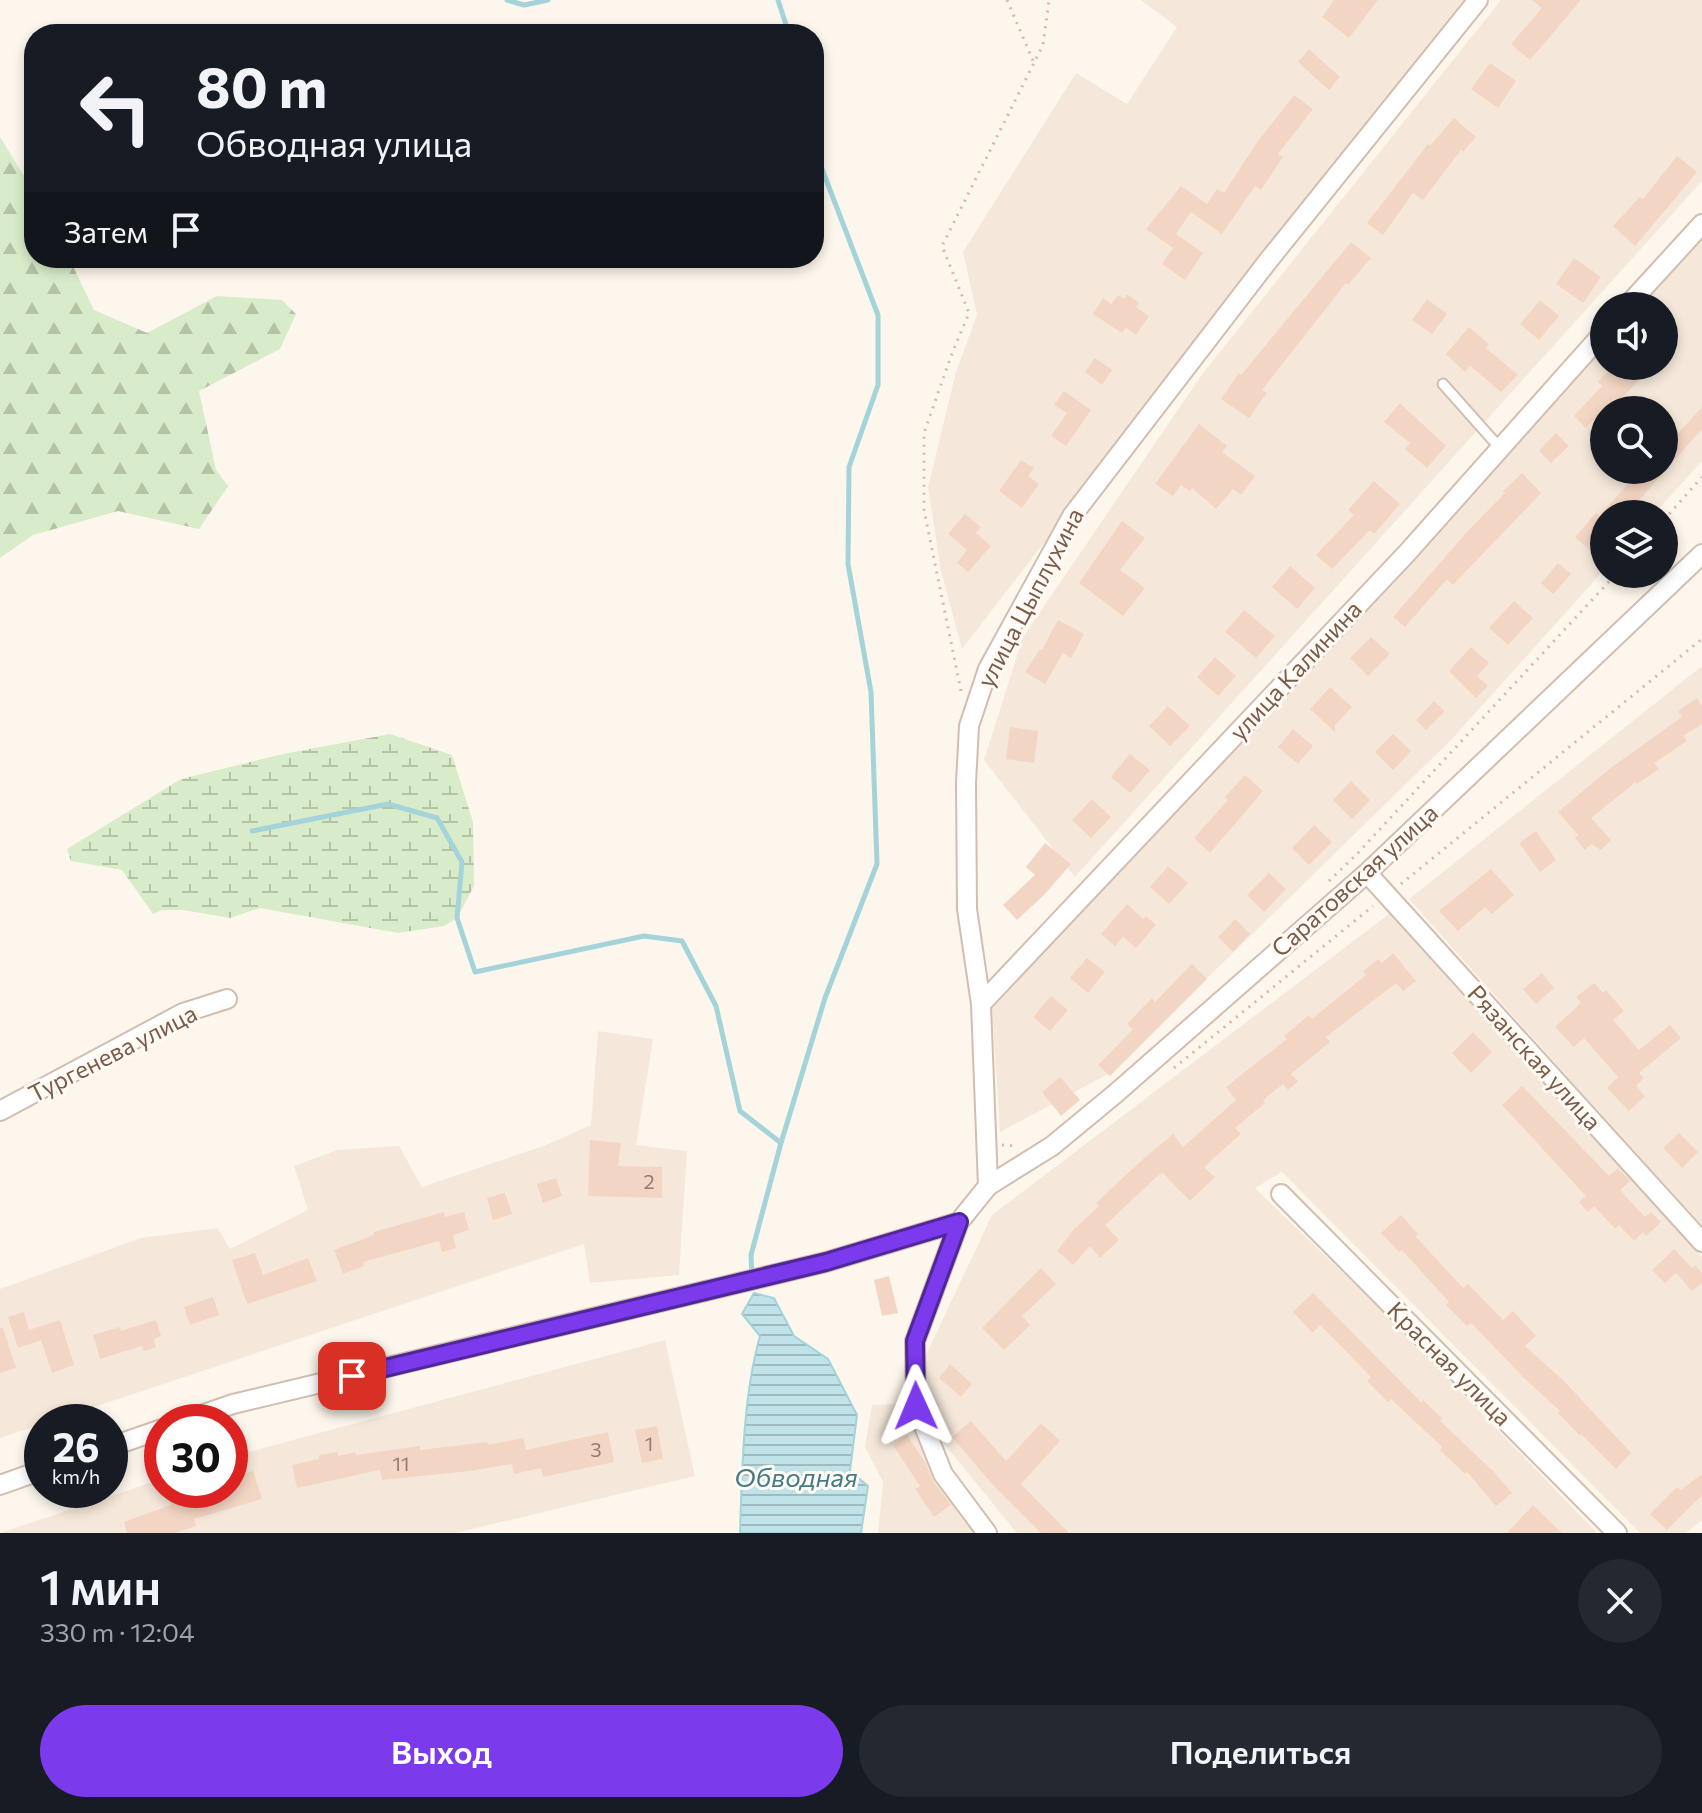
<!DOCTYPE html>
<html lang="ru">
<meta charset="utf-8">
<style>
:root{--surface:#171b24;--page:#242831;--text:#f1f3f6;--muted:#9ea1a6;--accent:#7c3aed}
body{margin:0;font-family:Commissioner,sans-serif;background:var(--page);color:var(--text);height:100vh;display:flex;flex-direction:column;font-size:30px;white-space:nowrap}
*{box-sizing:border-box;margin:0}
p{font-size:26px;color:var(--muted)}
.icon{flex:none;width:44px;height:44px;fill:none;stroke:currentColor;stroke-width:2;stroke-linecap:round;stroke-linejoin:round}
.map{position:relative;height:1533px;overflow:hidden}
.drawer{display:flex;flex-direction:column;background:var(--surface);flex:1}
.drawer>*{flex:none}
.hud{position:absolute;left:24px;top:24px;width:800px;height:244px;border-radius:32px;box-shadow:0 4px 12px #0003;background:#171b24;color:var(--text);overflow:hidden}
.controls{position:absolute;left:1590px;top:292px;display:grid;gap:16px}
.controls a{display:grid;place-items:center;width:88px;height:88px;border-radius:50%;background:var(--surface);box-shadow:0 4px 12px #0003;font-size:40px}
.speed{position:absolute;left:24px;top:1404px;display:flex;gap:16px;font-size:40px;font-weight:700;text-align:center}
.speed>*{display:grid;place-content:center;width:104px;height:104px;border-radius:50%;background:var(--surface);box-shadow:0 4px 12px #0003;line-height:1}
.speed small{font-size:20px;font-weight:400}
.speed .limit{border:12px solid #d22;background:#fff;color:#111}
.pin{position:absolute;display:grid;place-items:center;width:68px;height:68px;color:#fff;margin:-34px;border-radius:16px;box-shadow:0 4px 12px #0006}
.me{position:absolute;width:88px;margin:-44px;rotate:359deg;stroke-linejoin:round;filter:drop-shadow(0 0 6px #0008)}
.turn{display:flex;align-items:center;gap:28px;height:168px;padding:0 40px;font-size:36px}
.turn .icon{width:104px;height:104px;stroke-width:2.5}
.turn b{display:block;font-size:56px;line-height:68px}
.then{display:flex;align-items:center;height:76px;padding:0 40px;background:#0003;gap:16px;font-size:30px}
.round{display:grid;place-items:center;flex:none;width:84px;height:84px;border-radius:42px;background:var(--page)}
.summary{display:flex;align-items:center;justify-content:space-between;height:136px;padding:0 40px}
h1{font-size:48px;font-weight:600;line-height:60px}
.primary-button{display:flex;gap:16px;margin-top:auto;padding:16px 40px}
.primary-button a{flex:1;height:92px;border-radius:48px;background:var(--accent);color:#fff;font-size:32px;font-weight:600;line-height:92px;text-align:center}
.primary-button a+a{background:var(--page);color:var(--text)}
.map>svg:first-child{display:block}
.residential{fill:#f5e8da;fill-rule:evenodd}
.forest{fill:url(#forest-firs)}
.wetland{fill:url(#wetland-marsh)}
.water{fill:url(#water-rules);stroke:#a5d3da;stroke-width:2}
.lines{fill:none;stroke-linecap:round;stroke-linejoin:round}
.stream{stroke:#a5d3da;stroke-width:5}
.building{fill:#f3d5c3}
.service-casing{stroke:#d1beb0;stroke-width:13}
.minor-casing{stroke:#d1beb0;stroke-width:22}
.path{stroke:#d9b8a5;stroke-width:3;stroke-dasharray:2 6;stroke-linecap:butt}
.service{stroke:#fff;stroke-width:9}
.minor{stroke:#fff;stroke-width:18}
.route-casing{stroke:#51269a;stroke-width:20}
.route{stroke:#7c3aed;stroke-width:14}
.labels{text-anchor:middle;stroke-width:6;stroke-linejoin:round;paint-order:stroke}
.number-label{font-size:20px;fill:#987a6a}
.street-label{font-size:24px;fill:#7a5c4d;stroke:#fffaf3}
.water-label{font-size:26px;font-style:italic;fill:#437c86;stroke:#fffaf3}
</style>
<div class="map">
<svg width="1702" height="1533" viewBox="0 0 1702 1533">
<defs>
<pattern id="forest-firs" width="22" height="20" patternUnits="userSpaceOnUse" patternTransform="scale(2)"><rect width="22" height="20" fill="#d8ecc9"/><path d="M5 1l3.5 6h-7zM16 11l3.5 6h-7z" fill="#b4c2a5"/></pattern>
<pattern id="wetland-marsh" width="20" height="14" patternUnits="userSpaceOnUse" patternTransform="scale(2)"><rect width="20" height="14" fill="#d8ecc9"/><path d="M1 5h8M5 5V1M11 12h8M15 12V8" fill="none" stroke="#b4c2a5"/></pattern>
<pattern id="water-rules" width="6" height="5" patternUnits="userSpaceOnUse" patternTransform="scale(2)"><rect width="6" height="5" fill="#bfe3e8"/><path d="M0 2.5h6" fill="none" stroke="#a0bbbe"/></pattern>
</defs>
<rect width="100%" height="100%" fill="#fdf6ec"/>
<path class="residential" d="M1141 0H1473L1179 368 962 649 941 571 928 487 956 372 977 315 963 252 1076 73 1127 104 1177 27Z
M1501 0H1702V181L1075 877 984 760 1023 637 1203 373Z
M1702 236V461L1654 514H1604V570L1452 739 1110 1073 1000 1132 992 1005 1604 342V366H1664V306H1638ZM1604 410H1664V470H1604Z
M1702 666V1228L1409 899Z
M1389 914 1702 1257V1520L1686 1533H1640L1282 1172 1255 1188 1390 1319 1597 1533H1017L945 1445 925 1408V1357L992 1215Z
M598 1031 653 1039 636 1145 687 1151 679 1275 590 1283 584 1244 49 1422H42V1424L0 1438V1289L141 1238 218 1228 230 1249 308 1210 294 1166 337 1150 399 1146 422 1187 546 1145 591 1125Z
M665 1340 695 1476 455 1533H0L162 1479V1490H230V1457Z
M898 1404 935 1463 981 1533H878L883 1482 865 1447 872 1405Z"/>
<path class="forest" d="M0 137 34 192V258H69L94 310 147 333 217 296 282 300 296 314 280 349 199 391 216 470 228 486 199 529 118 511 33 535 0 558Z"/>
<path class="wetland" d="M390 734 452 755 473 822 474 886 457 918 444 926 398 933 260 908 230 918 183 910H162L153 914 122 870 71 861 67 849 181 779 283 754Z"/>
<path class="water" d="M754 1293 774 1298 794 1336 828 1359 857 1415 850 1471 868 1486 861 1533H740C742 1470 743 1396 760 1336L742 1314Z"/>
<g class="lines">
<path class="stream" d="M507 0 524 5 548 0
M778 0 789 34
M252 831 388 804 437 818 462 862 457 918 475 972 644 936 682 941 716 1006 740 1111 781 1143
M752 1275 751 1255 781 1143 825 998 877 864 871 692 848 564 849 467 878 385V315L822 169 814 134"/>
</g>
<path class="building" d="M1334 0H1378L1349 38 1322 17Z
M1532 0H1581L1530 60 1511 44 1542 8Z
M1309 49 1340 77 1329 90 1298 62Z
M1490 63 1516 81 1498 108 1471 89Z
M1294 95 1313 109 1278 154 1283 157 1261 190 1255 186 1222 234 1191 212 1176 234 1203 253 1185 280 1162 264 1173 248 1146 229 1181 186 1207 204 1217 189 1224 193 1258 141Z
M1454 118 1476 137 1463 152 1461 150 1423 200 1413 193 1383 235 1367 223 1428 144 1430 146Z
M1677 156 1697 172 1635 246 1613 226 1640 197 1643 199Z
M1351 242 1371 258 1348 285 1346 283 1262 390 1267 393 1249 418 1221 399 1239 373 1241 375Z
M1574 258 1601 277 1583 303 1556 284Z
M1127 294 1139 303 1136 307 1149 316 1136 335 1126 328 1122 333 1093 314 1103 298 1111 304 1118 295 1124 299Z
M1427 299 1447 314 1432 334 1412 320Z
M1540 300 1559 316 1539 340 1520 324Z
M1469 327 1489 344 1486 348 1518 375 1501 392 1470 366 1465 372 1446 354Z
M1095 358 1112 370 1102 385 1085 372Z
M1613 366H1631L1642 377 1618 402 1614 398 1586 428 1574 416 1602 386 1598 382Z
M1064 391 1091 410 1066 446 1051 436 1067 413 1054 405Z
M1400 403 1446 446 1427 468 1405 449 1410 443 1384 422Z
M1702 407V429L1627 514H1601L1640 470H1664V449Z
M1199 424 1227 446 1222 452 1255 476 1241 495 1233 489 1216 509 1192 488 1190 491 1181 485 1173 496 1155 484Z
M1556 433 1569 446 1551 463 1539 451Z
M1021 460 1034 468 1028 476 1039 484 1022 508 999 491Z
M1522 473 1541 493 1453 585 1447 579 1405 627 1393 617 1466 533 1505 493 1503 491Z
M1374 481 1400 504 1374 534 1370 530 1332 569 1316 555 1354 515 1348 510Z
M1596 513 1604 520V540L1593 553 1575 537Z
M965 514 981 527 976 533 991 546 968 572 957 563 967 550 948 534Z
M1122 521 1145 538 1120 570 1145 588 1123 616 1079 583Z
M1558 563 1571 574 1553 594 1541 583Z
M1290 566 1315 588 1297 609 1272 587Z
M1514 601 1533 618 1508 645 1489 628Z
M1244 610 1275 636 1256 658 1225 632Z
M1058 620 1084 634 1071 658 1063 653 1045 684 1025 672 1040 649 1042 650Z
M1371 637 1390 654 1368 676 1350 658Z
M1471 647 1489 663 1477 676 1488 686 1476 698 1449 671Z
M1215 657 1236 676 1218 696 1197 677Z
M1330 687 1352 707 1335 725V732L1310 709Z
M1697 698 1702 706V724L1683 736 1687 741 1654 763 1659 769 1637 784 1636 782 1591 818 1611 840 1601 850 1591 844 1585 850 1575 838 1578 835 1558 812 1608 770 1682 717 1678 711Z
M1434 701 1445 711 1426 730 1416 720Z
M1168 706 1190 726 1170 746 1149 726Z
M1010 727 1038 731 1034 763 1006 759Z
M1293 729 1313 746 1298 764 1278 747Z
M1393 734 1411 751 1393 770 1375 752Z
M1130 754 1150 770 1130 793 1111 777Z
M1245 775 1263 791 1210 853 1194 838 1228 800 1225 797Z
M1351 781 1370 800 1352 819 1333 800Z
M1092 799 1111 817 1091 838 1072 820Z
M1314 825 1332 842 1309 865 1292 848Z
M1536 831 1556 860 1540 872 1519 843Z
M1045 843 1071 864 1044 895 1017 920 1003 905 1035 875 1026 867Z
M1168 866 1188 883 1169 904 1150 887Z
M1491 869 1514 895 1492 914 1485 907 1458 931 1439 911Z
M1269 873 1286 889 1264 912 1247 895Z
M1127 904 1143 919 1146 916 1156 925 1136 948 1123 937 1115 946 1101 934Z
M1235 919 1250 934 1233 952 1218 937Z
M1393 953 1416 981 1403 991 1396 983 1326 1037 1330 1042 1291 1074 1298 1081 1288 1090 1283 1084 1263 1100 1265 1103 1235 1128 1241 1134 1204 1167 1215 1177 1190 1201 1162 1172 1105 1225 1119 1240 1100 1258 1090 1246 1073 1265 1057 1251 1074 1229 1099 1206 1096 1203 1141 1161 1173 1134 1183 1147 1236 1100 1226 1087 1287 1039 1284 1036 1309 1015 1312 1019 1366 975 1363 971 1378 959 1382 963Z
M1087 958 1105 972 1088 993 1070 978Z
M1192 964 1207 979 1110 1076 1098 1065 1133 1029 1127 1024 1152 998 1155 1002Z
M1542 973 1554 988 1536 1004 1523 989Z
M1594 983 1603 993 1606 990 1624 1011 1613 1020 1639 1050 1670 1025 1681 1038 1639 1073 1644 1078 1636 1086 1645 1096 1629 1111 1607 1088 1618 1077 1584 1038 1574 1047 1555 1027 1581 1003 1576 997Z
M1051 996 1068 1010 1050 1031 1033 1017Z
M1473 1032 1492 1052 1471 1073 1452 1053Z
M1060 1077 1080 1100 1061 1116 1042 1092Z
M1522 1086 1609 1176 1618 1168 1630 1181 1620 1190 1645 1217 1651 1212 1661 1222 1646 1236 1643 1232 1634 1241 1619 1225 1615 1229 1594 1206 1588 1212 1579 1202 1586 1196 1502 1105Z
M1679 1133 1698 1152 1682 1168 1663 1148Z
M590 1140 621 1143 618 1166 662 1167V1198L588 1196Z
M556 1178 562 1196 543 1203 537 1184Z
M505 1193 512 1214 493 1220 487 1198Z
M444 1212 445 1217 464 1212 469 1230 453 1235 456 1248 442 1252 439 1241 363 1262 364 1266 343 1274 334 1250 374 1235V1232Z
M1401 1215 1418 1234 1415 1236 1463 1288 1468 1284 1503 1320 1513 1311 1536 1336 1525 1346 1565 1382 1631 1453 1616 1469 1581 1434 1580 1436 1558 1413 1560 1411 1525 1379 1471 1323 1467 1326 1446 1305 1449 1302 1402 1250 1399 1252 1381 1233Z
M1674 1249 1692 1268 1695 1265 1702 1273V1283L1692 1291 1676 1273 1665 1283 1652 1270Z
M255 1253 263 1275 308 1258 317 1281 247 1304 232 1260Z
M1041 1268 1056 1284 1022 1316 1030 1325 1004 1350 982 1328Z
M889 1276 898 1313 882 1316 874 1280Z
M1313 1293 1421 1402 1423 1400 1442 1418 1440 1421 1494 1472 1512 1493 1496 1506 1467 1472 1465 1474 1440 1450 1442 1447 1391 1399 1388 1402 1367 1381 1371 1377 1320 1325 1313 1333 1293 1312Z
M213 1297 219 1315 190 1325 184 1307Z
M24 1312 29 1330 60 1320 74 1365 52 1373 41 1340 18 1348 8 1317Z
M156 1320 161 1336 154 1339 156 1347 144 1351 142 1346 100 1359 93 1335 120 1327 121 1331Z
M0 1328H3L16 1368 0 1373Z
M950 1364 972 1384 961 1397 939 1378Z
M971 1421 1006 1461 1041 1423 1060 1441 1021 1484 1069 1533H1041L993 1485 952 1437Z
M657 1426 663 1459 642 1463 635 1430Z
M608 1432 614 1462 543 1477 541 1468 514 1474 512 1464 470 1471 382 1480 380 1470 297 1488 292 1465 319 1459V1455L338 1452V1456L355 1452 356 1455 420 1446V1450L487 1442 488 1445 523 1438 526 1450Z
M907 1435 925 1462 933 1481 951 1505 934 1517 915 1489 920 1486 893 1445Z
M253 1471 262 1499 194 1519 196 1526 175 1533H127L124 1522 171 1505 168 1497 190 1490H230V1478Z
M1702 1474V1495L1667 1530 1650 1514 1677 1487 1681 1490Z
M1533 1505 1562 1533H1507Z"/>
<g class="lines">
<defs>
<path id="service" d="M1443 384 1499 447"/>
<path id="minor" d="M1627 306 1702 224
M1367 873 1702 1242
M981 1004 1407 553 1604 332
M0 1111 183 1013 227 999
M988 1186 981 1004 967 909 966 783 969 726 988 669 1072 516 1268 261 1478 0
M1281 1194 1617 1533
M959 1222 915 1341 916 1406 943 1474 987 1533
M181 1422 233 1404 826 1262 959 1222 988 1186 1052 1146 1115 1094 1367 873 1702 554
M110 1447 162 1429
M0 1485 42 1470"/>
</defs>
<use href="#service" class="service-casing"/>
<use href="#minor" class="minor-casing"/>
<path class="path" d="M1007 0 1034 63
M1664 520 1702 477
M961 691 924 510V433L951 356 969 313 942 246 1043 45 1049 0
M1329 881 1357 854 1616 574
M1401 884 1702 639
M1174 1068 1373 906
M1002 1145 1018 1146"/>
<use href="#service" class="service"/>
<use href="#minor" class="minor"/>
</g>
<g class="lines">
<defs>
<path id="route" d="M352 1376 826 1262 959 1222 915 1341 916 1406"/>
</defs>
<use href="#route" class="route-casing"/>
<use href="#route" class="route"/>
</g>
<g class="labels">
<g class="number-label">
<text x="649" y="1189">2</text>
<text x="649" y="1451">1</text>
<text x="596" y="1457">3</text>
<text x="401" y="1471">11</text>
</g>
<g class="street-label">
<text transform="translate(1031 598) rotate(-62)" y="8">улица Цыплухина</text>
<text transform="translate(1296 671) rotate(-47)" y="8">улица Калинина</text>
<text transform="translate(1355 881) rotate(-42)" y="8">Саратовская улица</text>
<text transform="translate(113 1054) rotate(-27)" y="8">Тургенева улица</text>
<text transform="translate(1534 1058) rotate(48)" y="8">Рязанская улица</text>
<text transform="translate(1449 1364) rotate(45)" y="8">Красная улица</text>
</g>
<g class="water-label">
<text x="796" y="1487">Обводная</text>
</g>
</g>
</svg>
<div class="controls">
<a><svg class="icon" aria-label="sound" viewBox="0 0 24 24"><path d="M4 9h4l5-4v14l-5-4H4zM17 9q2 3 0 6"/></svg></a>
<a><svg class="icon" aria-label="search" viewBox="0 0 24 24"><circle cx="10" cy="10" r="6"/><path d="M15 15l6 6"/></svg></a>
<a><svg class="icon" aria-label="layers" viewBox="0 0 24 24"><path d="M12 4l9 5-9 5-9-5zM3 14l9 5 9-5"/></svg></a>
</div>
<div class="speed"><div>26<small>km/h</small></div><div class="limit">30</div></div>
<div class="pin" style="left:352px;top:1376px;background:#d93025"><svg class="icon" aria-label="arrive" viewBox="0 0 24 24"><path d="M6 21V4h12l-3 4 3 4H6"/></svg></div>
<svg class="me" style="left:916px;top:1406px" viewBox="-20 -20 40 40"><path d="M0-17L14 15 0 8-14 15z" fill="#7c3aed" stroke="#fff" stroke-width="4"/></svg>
<div class="hud">
<div class="turn"><svg class="icon" aria-label="left" viewBox="0 0 24 24"><path d="M17 20v-9H6M10 6l-5 5 5 5"/></svg><div><b>80 m</b>Обводная улица</div></div>
<div class="then">Затем<svg class="icon" aria-label="arrive" viewBox="0 0 24 24"><path d="M6 21V4h12l-3 4 3 4H6"/></svg></div>
</div>
</div>
<section class="drawer">
<div class="summary"><div><h1>1 мин</h1><p>330 m · 12:04</p></div><a class="round"><svg class="icon" aria-label="close" viewBox="0 0 24 24"><path d="M6 6l12 12M18 6L6 18"/></svg></a></div>
<div class="primary-button"><a>Выход</a><a>Поделиться</a></div>
</section>
